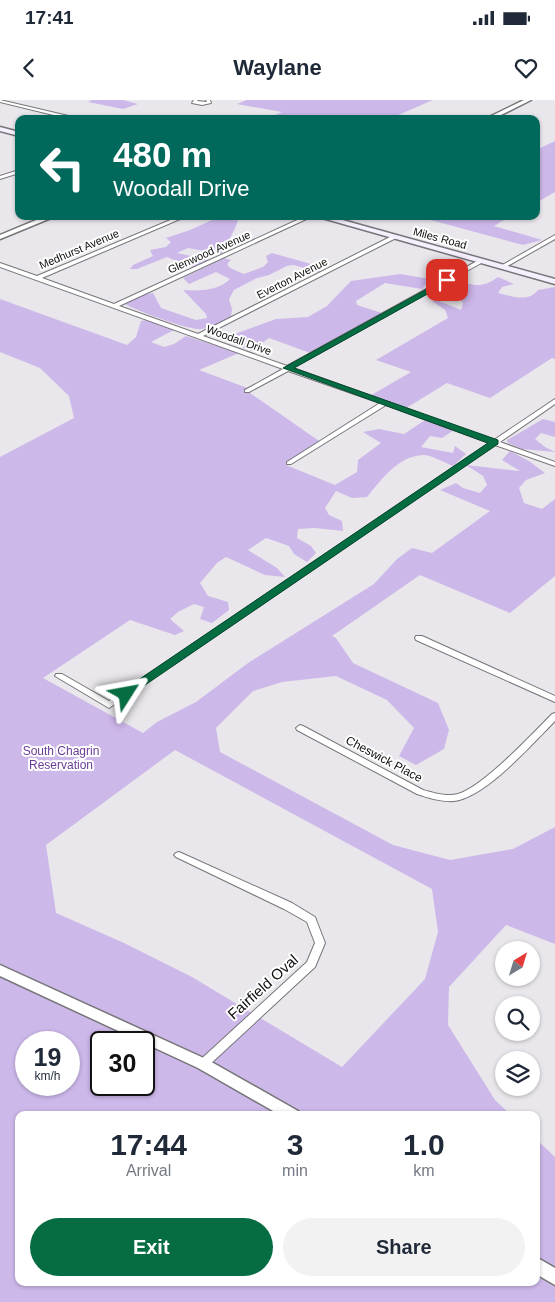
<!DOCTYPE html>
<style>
:root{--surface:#fff;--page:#f2f2f3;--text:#1f2937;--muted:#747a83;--accent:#066c42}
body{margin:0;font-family:Arial,sans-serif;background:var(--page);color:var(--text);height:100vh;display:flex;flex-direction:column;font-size:19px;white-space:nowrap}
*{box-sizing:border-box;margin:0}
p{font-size:16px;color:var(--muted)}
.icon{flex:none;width:28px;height:28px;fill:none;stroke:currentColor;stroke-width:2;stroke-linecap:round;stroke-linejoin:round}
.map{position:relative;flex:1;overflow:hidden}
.drawer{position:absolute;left:15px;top:1011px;width:525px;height:175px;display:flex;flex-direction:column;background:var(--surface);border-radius:10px;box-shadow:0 1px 4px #0004}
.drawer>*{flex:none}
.guide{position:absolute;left:15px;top:15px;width:525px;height:105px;border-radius:10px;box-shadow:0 1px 4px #0004;background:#00695c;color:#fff;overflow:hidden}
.needle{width:32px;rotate:38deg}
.tools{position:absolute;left:495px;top:841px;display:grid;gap:10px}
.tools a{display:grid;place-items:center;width:45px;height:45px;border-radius:50%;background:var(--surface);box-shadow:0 1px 4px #0004;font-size:25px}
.speed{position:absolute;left:15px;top:931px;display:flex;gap:10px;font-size:25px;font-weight:700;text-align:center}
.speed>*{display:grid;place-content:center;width:65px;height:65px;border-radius:50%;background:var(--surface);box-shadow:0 1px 4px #0004;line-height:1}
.speed small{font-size:12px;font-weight:400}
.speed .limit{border:2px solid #111;border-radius:8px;background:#fff;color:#111}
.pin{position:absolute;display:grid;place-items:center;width:42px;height:42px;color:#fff;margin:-21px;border-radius:10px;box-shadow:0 2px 8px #0006}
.me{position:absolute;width:55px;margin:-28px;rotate:56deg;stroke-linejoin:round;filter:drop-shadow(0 0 4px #0008)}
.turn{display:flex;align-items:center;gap:18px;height:105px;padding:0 15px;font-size:22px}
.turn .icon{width:65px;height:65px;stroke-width:2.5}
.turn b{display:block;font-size:35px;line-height:42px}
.eta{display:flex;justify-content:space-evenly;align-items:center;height:85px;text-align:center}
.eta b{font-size:30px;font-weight:700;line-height:35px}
.action{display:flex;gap:10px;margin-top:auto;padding:10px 15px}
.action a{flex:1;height:58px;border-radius:30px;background:var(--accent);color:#fff;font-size:20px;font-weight:700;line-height:58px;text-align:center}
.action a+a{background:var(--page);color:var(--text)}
.status{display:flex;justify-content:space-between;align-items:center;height:35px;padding:0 25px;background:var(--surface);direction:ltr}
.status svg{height:14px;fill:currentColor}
header{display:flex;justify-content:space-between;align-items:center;height:65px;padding:0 15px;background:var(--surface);font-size:22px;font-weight:700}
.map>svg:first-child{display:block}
.green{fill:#cdb8ea;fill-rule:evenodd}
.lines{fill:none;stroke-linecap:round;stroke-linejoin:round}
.minor-casing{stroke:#767578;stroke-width:2}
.tertiary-casing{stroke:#767578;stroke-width:3}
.secondary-casing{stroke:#767578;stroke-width:3}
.minor{fill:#fff;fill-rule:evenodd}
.tertiary{fill:#fff;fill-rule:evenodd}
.secondary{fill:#f5effe;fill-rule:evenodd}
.route{fill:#066c42;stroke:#04462b}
.labels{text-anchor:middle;stroke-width:4;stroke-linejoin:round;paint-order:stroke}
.far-street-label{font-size:11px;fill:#0e0e0f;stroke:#fff}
.park-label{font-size:12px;fill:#693e96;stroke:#fff}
.street-label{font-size:12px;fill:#0e0e0f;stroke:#fff}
.near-street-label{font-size:15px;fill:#0e0e0f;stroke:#fff}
</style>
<div class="status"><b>17:41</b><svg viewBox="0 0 49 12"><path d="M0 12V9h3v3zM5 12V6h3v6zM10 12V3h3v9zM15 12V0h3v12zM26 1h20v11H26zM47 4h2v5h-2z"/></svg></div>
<header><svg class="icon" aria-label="back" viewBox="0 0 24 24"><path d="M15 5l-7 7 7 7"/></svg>Waylane<svg class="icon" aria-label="heart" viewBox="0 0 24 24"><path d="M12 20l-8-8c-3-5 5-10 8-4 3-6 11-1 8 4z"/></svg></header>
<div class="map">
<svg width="555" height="1202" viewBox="0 0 555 1202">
<rect width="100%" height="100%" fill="#e9e7eb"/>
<path class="green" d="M92 0H123L138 4 123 9 88 2Z
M247 0H433L389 19H266L282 12 237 4Z
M555 41V92L536 103V50Z
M221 116H239C237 128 228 139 225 151L221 154 188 148 177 153 211 160 195 169 167 157 137 169H130L133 165 153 156 150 150 166 147 171 142 166 138 190 130Z
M416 116H511L494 126 542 140 523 145Z
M272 153 318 166 320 173 294 165 287 166 269 175 257 178 234 190 229 199 232 209 231 217C222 221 212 228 202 229 191 231 137 211 125 204L141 195 153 193 161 208 196 220 207 218 206 214 183 190C199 191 218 191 230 179L216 172 189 184 183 178 224 158 231 160 227 164 230 168 244 174 263 167 268 162 266 156Z
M400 174 430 179 422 189 385 183 356 201 357 205 385 214 313 254 269 238 251 251 221 239 276 219 308 217 327 206 351 181Z
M498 177 514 184 502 187 498 193C511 196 528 203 538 190L555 187V259L552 258 490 298 447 283 403 310 368 297 411 272 376 260 448 218 445 210 432 201H439L461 210 463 203 458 196 440 192 457 187 458 181C476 186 483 188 498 177Z
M0 199 127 245 136 237 141 221 146 220 174 230 151 242 164 247 174 244 186 236 239 253 199 270 250 289 247 291 322 343 286 365 335 385 357 372 358 360 381 343 363 332 379 329 404 334 425 320 454 330 442 338 430 336 421 347 453 353 455 346 466 354 453 366C445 363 432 355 423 355 398 356 381 380 367 397L352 398 336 391 325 408 329 415 342 421 343 431 315 428 298 429 297 438 311 446 316 453 307 462 294 454 289 446 266 438 248 450 277 468 285 477 265 475 226 457 217 463 200 483 208 496 228 502 229 510 212 523 200 519 204 507 194 504 178 512 170 519 184 531 175 535 130 520 43 578 143 633 157 622 196 602 248 563 374 484 397 459 412 448 432 453 490 411 440 390 456 383 463 388 480 393 487 385 483 376 466 365 520 371 502 360 510 351 529 361 545 373 526 380 519 388 524 403 542 409 555 399V476L510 513 420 475 332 536 336 538 353 563 438 603 449 630 444 649 416 665 399 656 414 628 387 600 336 576 282 582 253 591 216 628 220 652 393 745 450 760 513 749 555 727V844L506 825 449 887 448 925 495 1000 511 1015H19V1182H536V1039L555 1057V1202H0V357L74 318 69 296 40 268 0 252ZM175 650 432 789 438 832 425 879 342 967 192 877 124 843 56 813 46 745ZM26 942H69V985H26ZM101 942H144V985H101Z
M543 319 555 322V337L541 333 535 339 545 347 555 352 522 349 508 343 507 340Z"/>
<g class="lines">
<defs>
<path id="minor" d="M0 0 77 18 79 19H70L0 2Z
M194 0H198L197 1 207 2 206 0H210L211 3 202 5 192 3Z
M19 70V73L0 79V76Z
M180 116H187L42 178 114 204 306 116H313L119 206 198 234 392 136H396V138L203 236 287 266 479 160H483V162L293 268 494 340 555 299V304L500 342 555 362V366L495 345 109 608 55 576 56 574H62L109 601 489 343 386 305 291 364H287V362L380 303 288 271 249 292H245V290L283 269 0 167V163L37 176Z
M555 135V139L504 168 499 167Z
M416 536H422L555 596V602L416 540 415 538Z
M555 613V621C532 644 486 697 454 701 441 702 429 698 417 694L297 630 296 628 300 625 303 626 423 690C434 693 447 697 458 694 484 686 531 635 552 614Z
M179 752 292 803 315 817 325 843 315 867 207 967 203 969 199 967 197 964 199 961 307 862 315 843 307 822 284 809 176 757 174 755 176 753Z"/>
<path id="tertiary" d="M524 0H531L493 19H485Z
M46 116H56L0 139V135Z
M0 865 208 960 298 1011 301 1015H280L198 968 0 876Z
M536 1157 555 1168V1185L536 1174Z"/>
<path id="secondary" d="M0 27 19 32V36L0 31Z
M315 116H328L555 179V184Z"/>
</defs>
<use href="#minor" class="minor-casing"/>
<use href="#tertiary" class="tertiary-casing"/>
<use href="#secondary" class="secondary-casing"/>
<use href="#minor" class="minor"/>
<use href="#tertiary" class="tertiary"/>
<use href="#secondary" class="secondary"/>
</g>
<path class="route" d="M447 178 449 179V182L294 268 498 340V344L129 596H122L120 594 122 591 488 343 283 268Z"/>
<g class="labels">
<g class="far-street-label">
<text transform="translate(440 138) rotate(15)" y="4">Miles Road</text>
<text transform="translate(79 149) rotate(-23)" y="4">Medhurst Avenue</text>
<text transform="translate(209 152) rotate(-24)" y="4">Glenwood Avenue</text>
<text transform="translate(292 178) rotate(-27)" y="4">Everton Avenue</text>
<text transform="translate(239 240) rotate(20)" y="4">Woodall Drive</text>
</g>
<g class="park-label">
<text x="61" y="655">South Chagrin<tspan x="61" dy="14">Reservation</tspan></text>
</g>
<g class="street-label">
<text transform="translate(384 659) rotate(28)" y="4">Cheswick Place</text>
</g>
<g class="near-street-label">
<text transform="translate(263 887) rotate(-42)" y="5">Fairfield Oval</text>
</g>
</g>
</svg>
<div class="tools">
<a><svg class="needle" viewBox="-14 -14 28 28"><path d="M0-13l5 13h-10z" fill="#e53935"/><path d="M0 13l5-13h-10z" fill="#747a83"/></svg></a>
<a><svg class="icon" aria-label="search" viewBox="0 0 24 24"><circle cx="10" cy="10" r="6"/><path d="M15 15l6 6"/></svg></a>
<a><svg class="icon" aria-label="layers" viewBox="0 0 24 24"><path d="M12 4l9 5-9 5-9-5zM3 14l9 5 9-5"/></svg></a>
</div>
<div class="speed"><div>19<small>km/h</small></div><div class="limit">30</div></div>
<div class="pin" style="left:447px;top:180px;background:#d93025"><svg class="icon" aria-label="arrive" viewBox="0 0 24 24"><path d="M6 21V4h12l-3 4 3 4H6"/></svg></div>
<svg class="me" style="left:126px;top:594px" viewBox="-20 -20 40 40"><path d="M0-17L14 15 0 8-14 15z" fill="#066c42" stroke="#fff" stroke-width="4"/></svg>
<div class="guide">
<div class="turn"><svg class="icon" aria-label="left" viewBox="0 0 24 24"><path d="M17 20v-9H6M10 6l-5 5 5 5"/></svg><div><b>480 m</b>Woodall Drive</div></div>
</div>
<section class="drawer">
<div class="eta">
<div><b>17:44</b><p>Arrival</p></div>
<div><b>3</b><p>min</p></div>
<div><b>1.0</b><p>km</p></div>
</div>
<div class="action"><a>Exit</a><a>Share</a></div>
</section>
</div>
